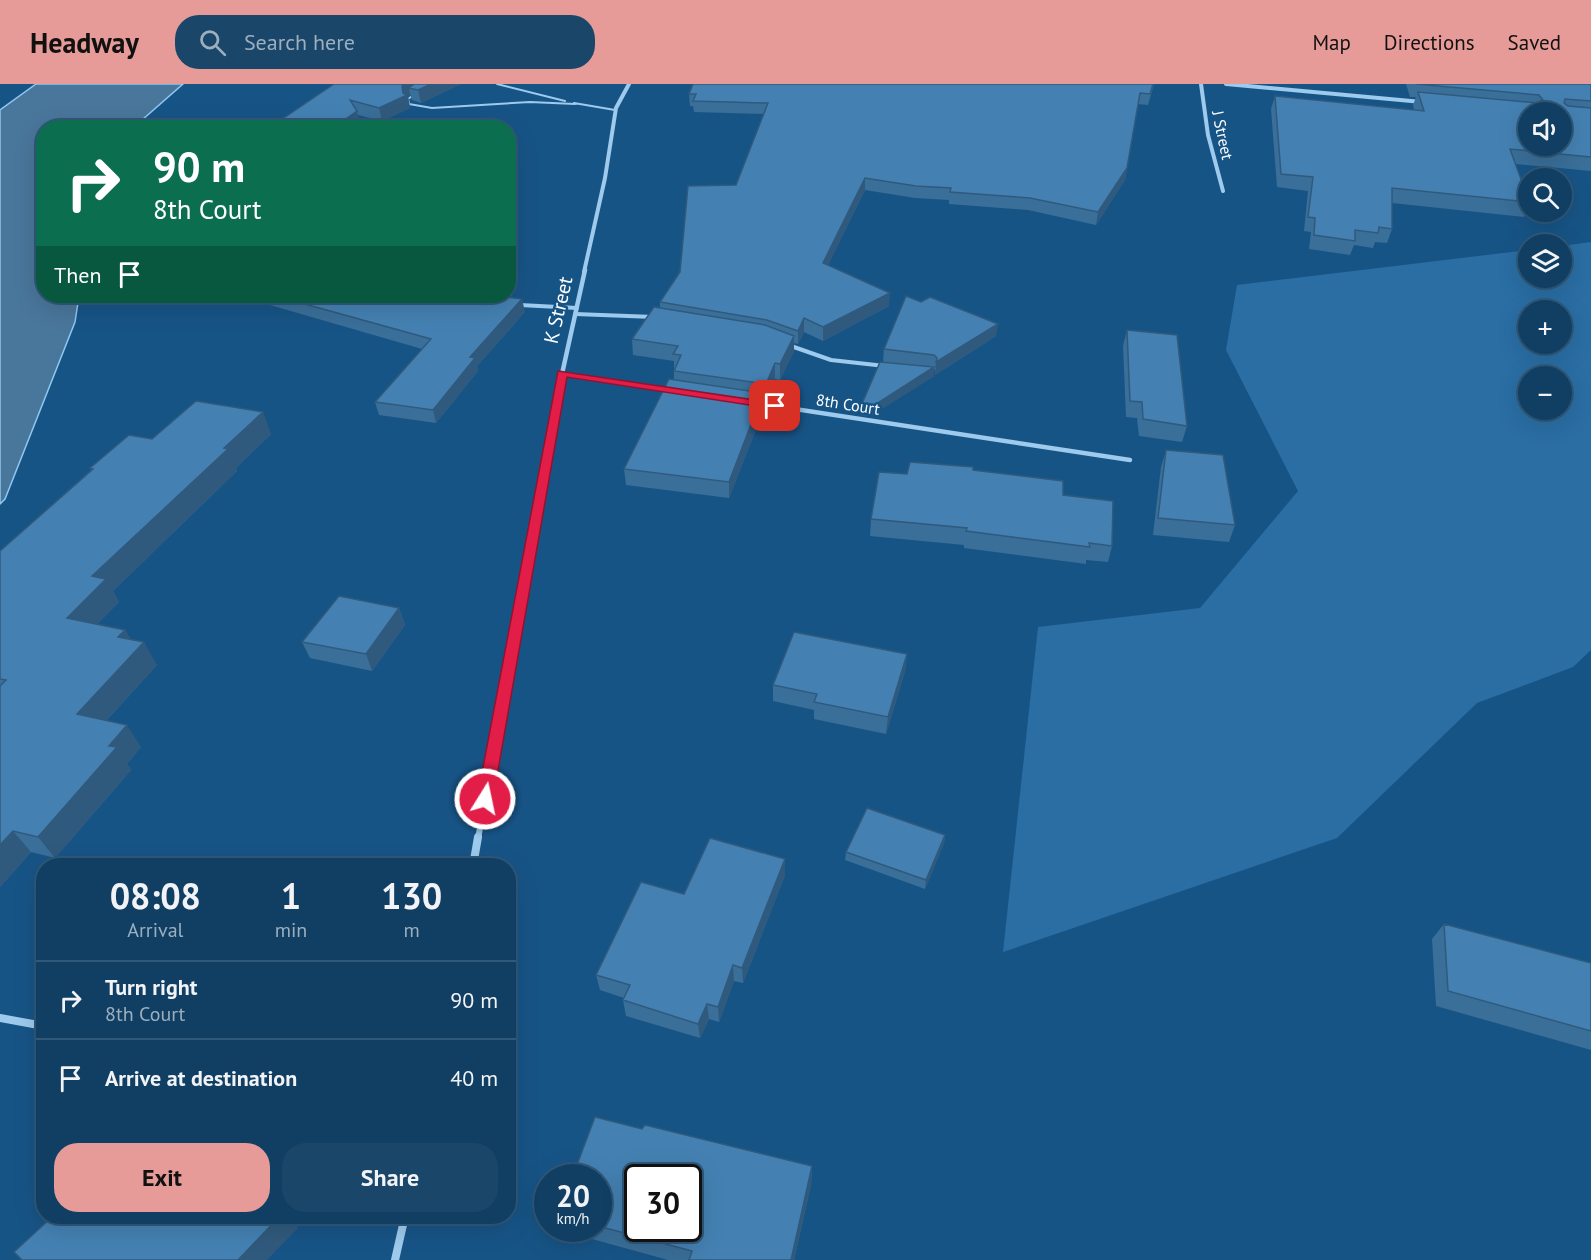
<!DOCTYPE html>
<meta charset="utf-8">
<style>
:root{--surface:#113f64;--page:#1a466a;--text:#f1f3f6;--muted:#9cafbf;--line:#305878;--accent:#e69b98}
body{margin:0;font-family:"PT Sans",sans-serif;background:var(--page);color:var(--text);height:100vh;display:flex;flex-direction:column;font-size:22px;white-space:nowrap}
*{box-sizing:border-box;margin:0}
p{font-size:20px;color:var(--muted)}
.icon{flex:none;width:33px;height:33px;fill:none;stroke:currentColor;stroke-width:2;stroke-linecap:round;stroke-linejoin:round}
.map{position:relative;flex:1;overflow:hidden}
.drawer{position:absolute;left:36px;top:774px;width:480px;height:366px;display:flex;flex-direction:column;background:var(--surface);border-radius:24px;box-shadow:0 6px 24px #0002,0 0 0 2px var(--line)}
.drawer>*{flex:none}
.hud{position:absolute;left:36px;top:36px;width:480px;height:183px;border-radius:24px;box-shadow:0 6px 24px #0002,0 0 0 2px var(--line);background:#0b6e4f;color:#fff;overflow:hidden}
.buttons{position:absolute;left:1518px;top:18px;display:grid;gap:12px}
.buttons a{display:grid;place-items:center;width:54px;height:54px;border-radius:50%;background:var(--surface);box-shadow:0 6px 24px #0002,0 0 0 2px var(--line);font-size:30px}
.speed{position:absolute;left:534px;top:1080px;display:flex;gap:12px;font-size:30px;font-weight:700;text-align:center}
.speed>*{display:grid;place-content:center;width:78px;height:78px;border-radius:50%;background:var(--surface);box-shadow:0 6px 24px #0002,0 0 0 2px var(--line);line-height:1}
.speed small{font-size:15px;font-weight:400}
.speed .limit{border:3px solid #111;border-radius:9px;background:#fff;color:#111}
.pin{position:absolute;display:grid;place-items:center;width:51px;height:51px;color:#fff;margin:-26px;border-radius:12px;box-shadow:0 3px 9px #0006}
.me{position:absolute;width:66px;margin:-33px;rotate:10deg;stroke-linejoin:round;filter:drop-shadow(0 0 4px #0008)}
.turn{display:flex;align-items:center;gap:21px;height:126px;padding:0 18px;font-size:27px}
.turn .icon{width:78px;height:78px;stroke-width:2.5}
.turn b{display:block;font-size:42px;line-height:51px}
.then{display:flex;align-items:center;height:57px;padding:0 18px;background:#0003;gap:12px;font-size:22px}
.eta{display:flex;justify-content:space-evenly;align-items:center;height:102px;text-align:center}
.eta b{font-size:36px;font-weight:800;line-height:42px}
.primary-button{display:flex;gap:12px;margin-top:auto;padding:12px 18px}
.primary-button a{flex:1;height:69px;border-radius:24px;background:var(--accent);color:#111;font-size:24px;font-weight:800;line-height:69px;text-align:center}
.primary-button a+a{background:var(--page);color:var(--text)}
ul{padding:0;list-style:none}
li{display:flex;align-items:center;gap:18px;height:78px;padding:0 18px;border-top:2px solid var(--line)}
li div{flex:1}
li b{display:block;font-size:22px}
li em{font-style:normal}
header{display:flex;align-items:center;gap:36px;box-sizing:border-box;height:84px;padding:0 30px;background:var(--accent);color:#111}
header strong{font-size:28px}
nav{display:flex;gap:33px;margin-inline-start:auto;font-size:21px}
.search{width:420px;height:54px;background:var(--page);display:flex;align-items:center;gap:15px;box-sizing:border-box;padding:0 21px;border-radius:24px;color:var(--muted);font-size:22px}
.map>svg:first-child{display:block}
.green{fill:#2a6ea4;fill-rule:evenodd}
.water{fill:#49769b;stroke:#8fc7f0;stroke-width:1.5}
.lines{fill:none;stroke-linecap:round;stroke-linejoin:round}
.lane-far1{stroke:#9dcaed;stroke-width:2}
.lane{stroke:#9dcaed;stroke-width:4}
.street-far3{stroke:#9dcaed;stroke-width:4}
.street-far2{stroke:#9dcaed;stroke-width:4.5}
.street-far1{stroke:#9dcaed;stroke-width:6}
.street{stroke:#9dcaed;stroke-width:8}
.wall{fill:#3a6f99}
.shaded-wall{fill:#305a7d}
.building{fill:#4481b2;stroke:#305a7d;stroke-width:1.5;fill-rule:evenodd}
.route{fill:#e11d48;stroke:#92132f;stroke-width:1.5}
.labels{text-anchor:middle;stroke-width:5;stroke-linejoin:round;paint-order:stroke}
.far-street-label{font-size:16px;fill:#fff;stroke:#175486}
.street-label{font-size:20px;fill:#fff;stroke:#175486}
</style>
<header>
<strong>Headway</strong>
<div class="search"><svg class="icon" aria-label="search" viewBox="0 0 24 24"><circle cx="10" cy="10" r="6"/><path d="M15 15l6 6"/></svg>Search here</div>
<nav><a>Map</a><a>Directions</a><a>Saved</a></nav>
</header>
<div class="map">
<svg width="1591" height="1176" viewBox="0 0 1591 1176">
<rect width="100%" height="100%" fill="#175486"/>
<path class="green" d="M1591 158V566L1573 583 1477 619 1337 754 1003 868 1038 543 1200 524 1298 407 1226 266 1237 201 1528 166V194H1562V162ZM1528 226H1562V260H1528ZM1528 292H1562V326H1528Z"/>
<path class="water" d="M36 0H183L134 43 44 44V212H79L75 238 5 415 0 420V26Z"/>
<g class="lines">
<path class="lane-far1" d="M497 0 565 17
M415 10 408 15 409 20 432 24 530 18 575 20
M574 19 615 26"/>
<path class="lane" d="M520 221 577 224
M575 230 654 233
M791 262 831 276 885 282"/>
<path class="street-far3" d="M1201 0 1208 51 1223 107
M1226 0 1422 18
M584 188 605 94 616 24 629 0"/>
<path class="street-far2" d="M562 290 671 306
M755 319 1130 376
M536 433 562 290 585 186"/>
<path class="street-far1" d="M478 755 536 432"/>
<path class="street" d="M473 782 478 753
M0 934 44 942
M395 1176 405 1132"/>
</g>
<path class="wall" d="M334 0H461L421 19 412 16 410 10 408 12 410 24 382 37 358 31 360 40Z
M693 0H1154L1148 21 1138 20 1125 96 1096 141 1028 126 949 120V116L915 114 865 106 828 181 889 222 823 257 804 248 798 260 794 259V267L780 296 775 295 767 316H763L764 325 729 414 626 401 624 385 674 296V277L633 271 632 255 660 224V218L680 188 736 101 764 30 694 28 693 22H690L689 10Z
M1406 0H1591V87L1515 80 1528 114V123L1524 133 1392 119V145L1387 159 1375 158 1373 164 1354 161 1350 171 1309 165 1311 148 1304 147 1308 107 1277 103 1271 25 1275 12 1414 26 1413 21 1416 13H1410Z
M266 212H499L525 228 477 282 478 287 436 339 379 331 375 318 422 265 270 221Z
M1127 246 1187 342 1182 358 1139 352 1137 334 1126 333 1123 262Z
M996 252 935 291V286L934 285V292L870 332 861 331V322L883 278 884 265Z
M271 350 236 384 237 387 113 507 119 518 97 540 125 546 131 556 157 581 106 637 141 663 127 680 131 686 55 774 31 768 0 803V467L91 386 90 384 152 355Z
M1166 366 1235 441 1229 458 1153 451 1161 383Z
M973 386 1063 411 1112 462 1108 478 1086 476V480L964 464V461L870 452 871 435 907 390Z
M399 524 405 541 372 587 310 574 302 558Z
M907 570 905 587 886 650 814 635V626L773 617V601Z
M945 751 944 759 925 805 845 776 846 768Z
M785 791 743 899 734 897 719 938 709 935 700 954 626 932 623 916 624 914 600 906 596 891 684 810Z
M1444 840 1591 879V966L1436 922 1432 855Z
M642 1045 812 1082 811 1101 794 1176H668L592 1155 588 1146 582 1144H598V1094Z"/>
<path class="shaded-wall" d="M404 0H461L421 19 418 6 409 4 410 10 408 12 410 24 382 37 379 24Z
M357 27 360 40 355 44H333Z
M1127 84 1125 96 1096 141 1098 128Z
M865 94V106L823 192V179Z
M890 209 889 222 823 257V243Z
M522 215 525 228 477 282 478 287 436 339 433 326 470 273Z
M804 234V248L798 260V247Z
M998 240 996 252 935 291 936 278Z
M794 252V267L780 296V280Z
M775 279V295L767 316 766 300Z
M934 283V292L870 332V324Z
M763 309 764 325 729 414V398Z
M263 328 271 350 236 384 237 387 113 507 119 518 81 557 67 534 92 492 224 364Z
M399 524 405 541 372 587 366 570Z
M125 546 137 566 144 558 157 581 92 652 77 630 118 553Z
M907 570 905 587 886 650 888 633Z
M127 641 141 663 127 680 131 686 55 774 38 753 109 662Z
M13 747 31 768 0 803V761Z
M945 751 944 759 925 805 926 796Z
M785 775V791L743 899 742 884Z
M733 881 734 897 719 938 718 923Z
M707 920 709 935 700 954 698 940Z
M812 1082 811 1101 794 1176H791Z
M280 1132H288L298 1144 267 1176H238Z"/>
<path class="building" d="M334 0H404L402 2 403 9 407 11 379 24 350 16 357 27 333 44H269Z
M414 0H431L418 6 409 4Z
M693 0H1153L1150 10 1140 9 1127 84 1098 128 1030 114 950 108 951 104 916 102 865 94 823 179 890 209 823 243 804 234 798 247 767 236 660 218 680 188 688 102 736 101 768 19 693 17 696 10H689Z
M1416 0H1591V17L1565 15 1564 19 1568 22 1591 24V73L1510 65 1528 114V118L1392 104V145L1379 143 1378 149 1355 146V157L1314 151 1315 134 1308 133 1313 93 1281 90 1275 12 1424 27 1418 8 1538 19 1543 16 1539 11ZM1528 28H1562V62H1528Z
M276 212H499L522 215 470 273 475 274 433 326 375 318 431 255Z
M906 212 921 218 930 213 998 240 936 278 937 274 934 271 884 265Z
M654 223 765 241 794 252 780 280 775 279 766 300 674 287 681 271 673 270 678 262 632 255Z
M1127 246 1177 251 1187 342 1143 335 1142 318 1130 317Z
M880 278 934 283 870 324 861 322Z
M669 295 763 309 729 398 624 385Z
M196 317 263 328 224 364 228 365 92 492 106 495 67 534 125 546 118 553 144 558 77 630 127 641 109 662 117 663 38 753 13 747 0 761V602L6 596 0 595V467L93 385 90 384 129 351 152 355Z
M1166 366 1223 371 1235 441 1158 434Z
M910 378 973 383V386L1063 397V411L1113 417 1112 462 1089 459 1090 463 966 447 967 444 871 435 879 388 907 390Z
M339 512 399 524 366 570 302 558Z
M794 548 907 570 888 633 814 618 817 610 773 601Z
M867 724 945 751 926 796 846 768Z
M710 754 785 775 742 884 733 881 718 923 707 920 698 940 623 916 630 901 596 891 641 798 684 810Z
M1444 840 1591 879V947L1448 907Z
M595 1033 642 1045 645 1041 812 1082 791 1176H689L692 1167 598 1142V1094H572ZM638 1094H688V1144H638Z
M53 1132H280L238 1176H22L14 1168Z"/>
<path class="route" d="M558 287 775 319 780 322 775 325 567 293 493 715 490 719H480L477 715Z"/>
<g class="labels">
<g class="far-street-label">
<text transform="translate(1223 51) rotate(78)" y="6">J Street</text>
<text transform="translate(848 320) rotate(9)" y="6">8th Court</text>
</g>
<g class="street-label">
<text transform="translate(558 226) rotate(-77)" y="7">K Street</text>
</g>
</g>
</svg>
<div class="buttons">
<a><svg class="icon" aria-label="sound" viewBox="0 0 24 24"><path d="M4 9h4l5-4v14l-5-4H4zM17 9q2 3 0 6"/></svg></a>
<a><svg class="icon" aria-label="search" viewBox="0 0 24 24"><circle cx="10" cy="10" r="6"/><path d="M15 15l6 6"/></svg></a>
<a><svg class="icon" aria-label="layers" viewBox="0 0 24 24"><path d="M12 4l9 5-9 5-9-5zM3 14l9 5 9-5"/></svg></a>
<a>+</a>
<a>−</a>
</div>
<div class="speed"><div>20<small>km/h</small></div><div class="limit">30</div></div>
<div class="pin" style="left:775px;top:322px;background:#d93025"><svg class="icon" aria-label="arrive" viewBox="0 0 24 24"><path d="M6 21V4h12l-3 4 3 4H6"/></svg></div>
<svg class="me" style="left:485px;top:715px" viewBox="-20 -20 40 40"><circle r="17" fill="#e11d48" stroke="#fff" stroke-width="3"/><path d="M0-11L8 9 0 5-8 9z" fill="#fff"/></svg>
<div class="hud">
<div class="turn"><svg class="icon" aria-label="right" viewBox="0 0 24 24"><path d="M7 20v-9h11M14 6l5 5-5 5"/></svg><div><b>90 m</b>8th Court</div></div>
<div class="then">Then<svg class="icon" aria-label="arrive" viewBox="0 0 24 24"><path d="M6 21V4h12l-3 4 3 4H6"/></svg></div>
</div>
<section class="drawer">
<div class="eta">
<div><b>08:08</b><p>Arrival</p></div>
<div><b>1</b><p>min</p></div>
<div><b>130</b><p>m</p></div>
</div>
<ul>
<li><svg class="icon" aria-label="right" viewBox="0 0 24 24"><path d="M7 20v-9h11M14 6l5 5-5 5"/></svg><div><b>Turn right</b><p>8th Court</p></div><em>90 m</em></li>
<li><svg class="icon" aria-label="arrive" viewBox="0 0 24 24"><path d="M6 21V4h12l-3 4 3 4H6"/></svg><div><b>Arrive at destination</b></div><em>40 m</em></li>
</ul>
<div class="primary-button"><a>Exit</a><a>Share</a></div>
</section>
</div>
